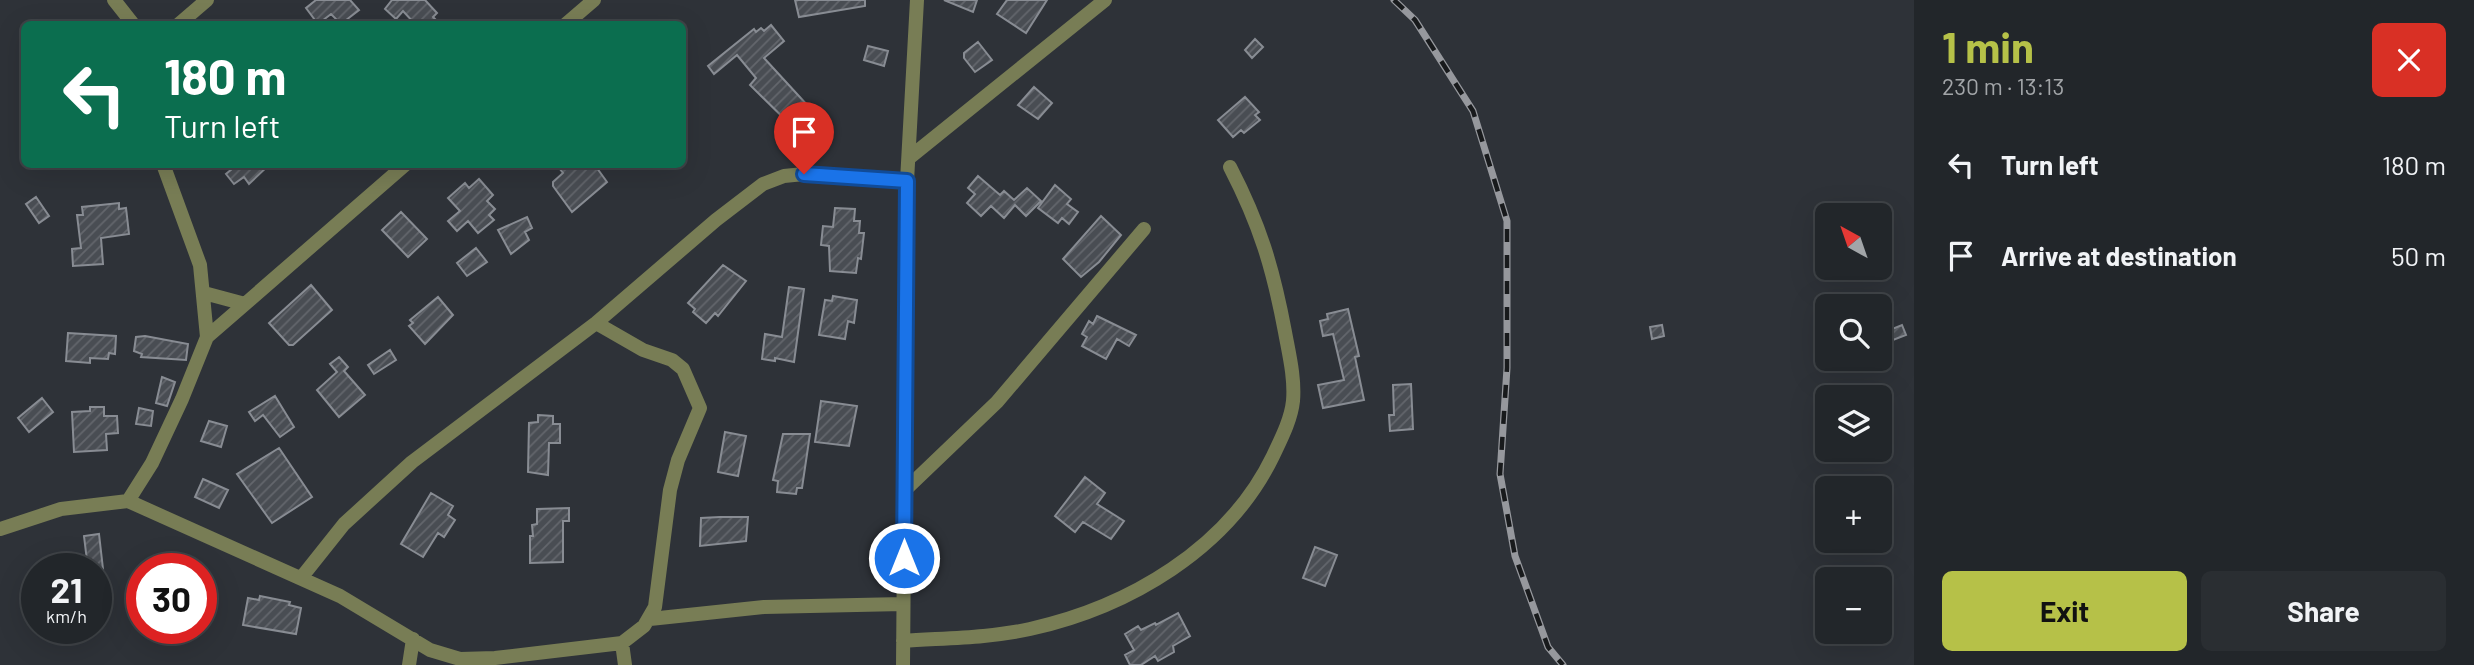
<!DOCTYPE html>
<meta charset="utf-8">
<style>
:root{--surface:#22262a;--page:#2a2e32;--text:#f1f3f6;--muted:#a2a5a8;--line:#3f4347;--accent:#b6c148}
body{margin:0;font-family:Barlow,sans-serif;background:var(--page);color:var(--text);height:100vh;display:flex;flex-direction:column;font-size:26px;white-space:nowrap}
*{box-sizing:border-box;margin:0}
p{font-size:23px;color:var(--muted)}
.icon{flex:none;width:38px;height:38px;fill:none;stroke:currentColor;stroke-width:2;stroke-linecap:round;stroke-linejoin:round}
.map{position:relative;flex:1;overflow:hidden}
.side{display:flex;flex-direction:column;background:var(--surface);width:560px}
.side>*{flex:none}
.hud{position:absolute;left:21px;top:21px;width:665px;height:147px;border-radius:10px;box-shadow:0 7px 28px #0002,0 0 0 2px var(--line);background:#0b6e4f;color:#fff;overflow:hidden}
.needle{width:46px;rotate:320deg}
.fabs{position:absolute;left:1815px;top:203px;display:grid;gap:14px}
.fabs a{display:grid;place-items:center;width:77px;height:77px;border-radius:10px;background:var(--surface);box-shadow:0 7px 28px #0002,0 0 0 2px var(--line);font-size:35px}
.speed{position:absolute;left:21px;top:553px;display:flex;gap:14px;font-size:35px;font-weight:700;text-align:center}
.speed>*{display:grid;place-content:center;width:91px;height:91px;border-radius:50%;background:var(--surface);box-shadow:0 7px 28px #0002,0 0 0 2px var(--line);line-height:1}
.speed small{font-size:18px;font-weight:400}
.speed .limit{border:10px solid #d22;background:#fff;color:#111}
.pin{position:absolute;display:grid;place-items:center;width:60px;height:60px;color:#fff;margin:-72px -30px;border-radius:50% 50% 50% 0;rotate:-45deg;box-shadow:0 0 7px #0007}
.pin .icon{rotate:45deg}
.me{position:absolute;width:77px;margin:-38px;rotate:0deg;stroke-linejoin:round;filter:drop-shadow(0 0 5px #0008)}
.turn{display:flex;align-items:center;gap:24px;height:147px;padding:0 28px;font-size:32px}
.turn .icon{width:91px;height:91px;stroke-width:2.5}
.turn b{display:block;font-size:49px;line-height:60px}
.round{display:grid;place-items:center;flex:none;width:74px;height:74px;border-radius:10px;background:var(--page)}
.summary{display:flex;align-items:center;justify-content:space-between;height:119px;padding:0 28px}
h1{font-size:42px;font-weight:700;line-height:52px;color:var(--accent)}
.primary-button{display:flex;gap:14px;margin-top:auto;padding:14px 28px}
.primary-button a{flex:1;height:80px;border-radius:10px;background:var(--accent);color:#111;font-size:28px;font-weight:700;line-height:80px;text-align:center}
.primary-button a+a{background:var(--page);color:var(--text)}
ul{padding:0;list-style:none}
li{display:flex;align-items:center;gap:21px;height:91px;padding:0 28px}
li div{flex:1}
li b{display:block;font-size:26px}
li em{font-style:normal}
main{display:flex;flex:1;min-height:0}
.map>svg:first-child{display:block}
.building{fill:url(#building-hatch);stroke:#888c93;stroke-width:2}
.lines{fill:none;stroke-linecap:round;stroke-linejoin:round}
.street{stroke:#787d55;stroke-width:14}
.rail-casing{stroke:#96989d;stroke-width:7}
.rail{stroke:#181a1c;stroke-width:4.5;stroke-dasharray:13;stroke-linecap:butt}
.route-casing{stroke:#114b97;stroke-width:18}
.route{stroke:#1a73e8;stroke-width:12}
</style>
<main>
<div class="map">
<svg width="1914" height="665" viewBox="0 0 1914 665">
<defs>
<pattern id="building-hatch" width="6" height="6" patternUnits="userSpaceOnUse" patternTransform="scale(1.75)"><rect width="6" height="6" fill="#494d53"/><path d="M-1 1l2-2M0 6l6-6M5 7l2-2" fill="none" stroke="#63666c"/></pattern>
</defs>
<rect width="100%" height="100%" fill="#2e3238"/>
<path class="building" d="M316 0H350L359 10 341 24 331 14 318 24 306 8Z
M392 0H425L437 13 433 17 440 24H415L403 11 396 19 385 9Z
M795 0H865V6L799 17Z
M944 0H977L973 12Z
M1007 0H1047L1026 33 997 14Z
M771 25 784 41 764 58 820 119 802 136 750 85 756 78 737 55 714 74 708 66 754 29 756 32 761 28 764 31Z
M1255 39 1263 47 1252 58 1245 50Z
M978 42 992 60 975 72 964 58V53Z
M868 46 888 51 884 66 864 60Z
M1034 87 1052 103 1038 119 1018 105Z
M1245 97 1259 112 1255 115 1260 120 1244 133 1241 130 1233 137 1218 120Z
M238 164H270L249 184 244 177 234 184 226 174Z
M556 164H594L607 182 572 212 553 186V182L563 173Z
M978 176 1000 195 1004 191 1014 200 1027 188 1041 201 1026 216 1015 205 1004 218 991 206 981 216 967 203 975 194 968 188Z
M479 179 493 195 487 201 495 209 489 215 494 220 478 233 468 221 457 231 448 221 460 211 448 198 465 183 469 188Z
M1055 185 1071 199 1067 204 1078 212 1069 224 1062 218 1058 223 1038 208Z
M36 197 49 216 39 223 26 204Z
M119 203V209L126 208 129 234 101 238 103 264 73 266 72 249 81 248 77 215H83L82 207Z
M835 208 855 209 854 221H860L859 233H864L861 259 858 258 856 273 830 271 829 246 821 245 823 226 833 227Z
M401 212 427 239 408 257 382 230Z
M1101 216 1121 235 1099 262 1081 277 1063 259Z
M527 217 532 228 525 232 529 240 511 254 498 230Z
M476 248 487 262 467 276 457 263Z
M723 265 746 281 718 316 715 313 706 323 693 312 695 309 688 303Z
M311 285 332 310 293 345H289L269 323Z
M789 287 804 289 794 362 775 358V361L762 359 765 334 782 337Z
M833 296 857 300 854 323 848 321 845 339 819 335 825 300 832 301Z
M438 297 453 315 425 344 409 326 413 323 410 320Z
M1348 309 1359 356 1355 357 1364 400 1323 408 1318 385 1344 380 1333 334 1323 336 1320 321 1328 319 1327 314Z
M1097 316 1136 335 1129 346 1117 339 1106 359 1082 346 1087 337 1082 334 1089 321 1093 324Z
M1662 325 1664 336 1652 339 1650 327Z
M1902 325 1906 335 1880 345V334Z
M68 333 116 336 115 354 109 353 108 359 90 358V363L66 361Z
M145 336 188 344 186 360 141 357 142 354 134 351 136 337Z
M390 350 396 360 374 374 368 365Z
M339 357 348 367 344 371 365 395 339 417 317 390 337 372 330 364Z
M162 377 175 382 167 406 156 403Z
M1411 384 1413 429 1390 431 1389 415H1394L1393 385Z
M275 396 294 427 280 437 263 415 255 421 249 412Z
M42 398 53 412 29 432 18 418Z
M821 401 857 406 849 446 815 442Z
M90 407H104V416H117L118 433 106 434 107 450 74 452 72 412 90 411Z
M139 408 153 411 151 426 136 424Z
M538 415 553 416V424H560V443H549L548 475 528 472 529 423 538 422Z
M209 421 227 426 221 447 201 441Z
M725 432 746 436 738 476 718 472Z
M783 434H810L802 488H797L796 494 777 492 778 481 773 480Z
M279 448 312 497 272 523 237 474Z
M1085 477 1105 493 1097 504 1124 521 1111 539 1083 522 1075 532 1055 516Z
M203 479 228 490 219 508 195 497Z
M431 493 453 506 448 515 455 520 444 537 438 533 423 557 401 544Z
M569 508V521H563V562L530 563V536H533L532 525 537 524V509Z
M720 517H748L746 541 700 546 701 518Z
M99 534 103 569H88L84 536Z
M1315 547 1337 555 1325 586 1303 578Z
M260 596 290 602 289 605 301 608 296 634 243 625 248 598 259 600Z
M1178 613 1190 636 1173 646 1174 652 1158 661 1155 656 1141 665H1130L1125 655 1134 650 1125 634 1138 626 1141 630 1155 623 1156 625Z"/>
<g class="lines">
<path class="street" d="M114 0 133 24
M179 24 207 0
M566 24 594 0
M909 158 1105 0
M204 293 245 304
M596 323 643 350 672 360 683 369 700 408 678 460 670 490 655 607 644 626 622 643
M207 337 406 164
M904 491 997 402 1144 229
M128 501 340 596 430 650 460 659 495 658 622 643 625 665
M0 529 61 509 128 501 152 463 182 399 207 337 200 265 163 164
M301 578 344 524 412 462 596 323 716 220 763 184 784 176 804 174 907 181
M650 619 764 607 903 604
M903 641C945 638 990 638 1030 629 1129 607 1228 549 1273 456 1281 439 1291 420 1293 401 1295 378 1289 354 1285 332 1273 268 1260 225 1230 167
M409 665 413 639
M903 665 907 181 917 0"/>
<defs>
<path id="rail" d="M1394 0 1415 20 1473 111 1507 221V368L1500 474 1515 556 1548 647 1563 665"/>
</defs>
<use href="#rail" class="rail-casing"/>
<use href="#rail" class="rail"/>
</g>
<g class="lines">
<defs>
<path id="route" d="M804 174 907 181 904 558"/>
</defs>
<use href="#route" class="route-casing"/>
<use href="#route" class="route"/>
</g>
</svg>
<div class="fabs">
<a><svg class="needle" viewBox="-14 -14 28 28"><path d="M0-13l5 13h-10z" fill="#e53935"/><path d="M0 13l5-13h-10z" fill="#a2a5a8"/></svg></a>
<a><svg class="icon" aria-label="search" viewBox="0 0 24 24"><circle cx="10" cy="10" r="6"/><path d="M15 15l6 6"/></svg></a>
<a><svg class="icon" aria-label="layers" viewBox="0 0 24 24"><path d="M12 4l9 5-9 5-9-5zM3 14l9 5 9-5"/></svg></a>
<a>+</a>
<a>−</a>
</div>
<div class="speed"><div>21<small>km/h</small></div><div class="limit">30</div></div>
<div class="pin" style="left:804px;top:174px;background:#d93025"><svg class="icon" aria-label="arrive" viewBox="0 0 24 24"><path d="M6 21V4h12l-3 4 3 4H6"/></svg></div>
<svg class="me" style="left:904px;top:558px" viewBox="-20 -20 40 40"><circle r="17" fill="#1a73e8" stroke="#fff" stroke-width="3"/><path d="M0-11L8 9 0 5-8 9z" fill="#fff"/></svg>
<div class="hud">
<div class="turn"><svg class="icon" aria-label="left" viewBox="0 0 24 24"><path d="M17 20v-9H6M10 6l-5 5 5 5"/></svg><div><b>180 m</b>Turn left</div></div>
</div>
</div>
<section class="side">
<div class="summary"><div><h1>1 min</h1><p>230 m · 13:13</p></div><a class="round" style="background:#d93025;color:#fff"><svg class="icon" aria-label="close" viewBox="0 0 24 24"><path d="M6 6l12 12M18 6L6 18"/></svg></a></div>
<ul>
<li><svg class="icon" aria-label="left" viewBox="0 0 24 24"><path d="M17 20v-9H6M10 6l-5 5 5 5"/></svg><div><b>Turn left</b></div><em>180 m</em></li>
<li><svg class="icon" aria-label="arrive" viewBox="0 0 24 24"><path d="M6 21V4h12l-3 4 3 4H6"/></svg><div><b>Arrive at destination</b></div><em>50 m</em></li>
</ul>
<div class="primary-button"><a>Exit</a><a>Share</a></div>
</section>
</main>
